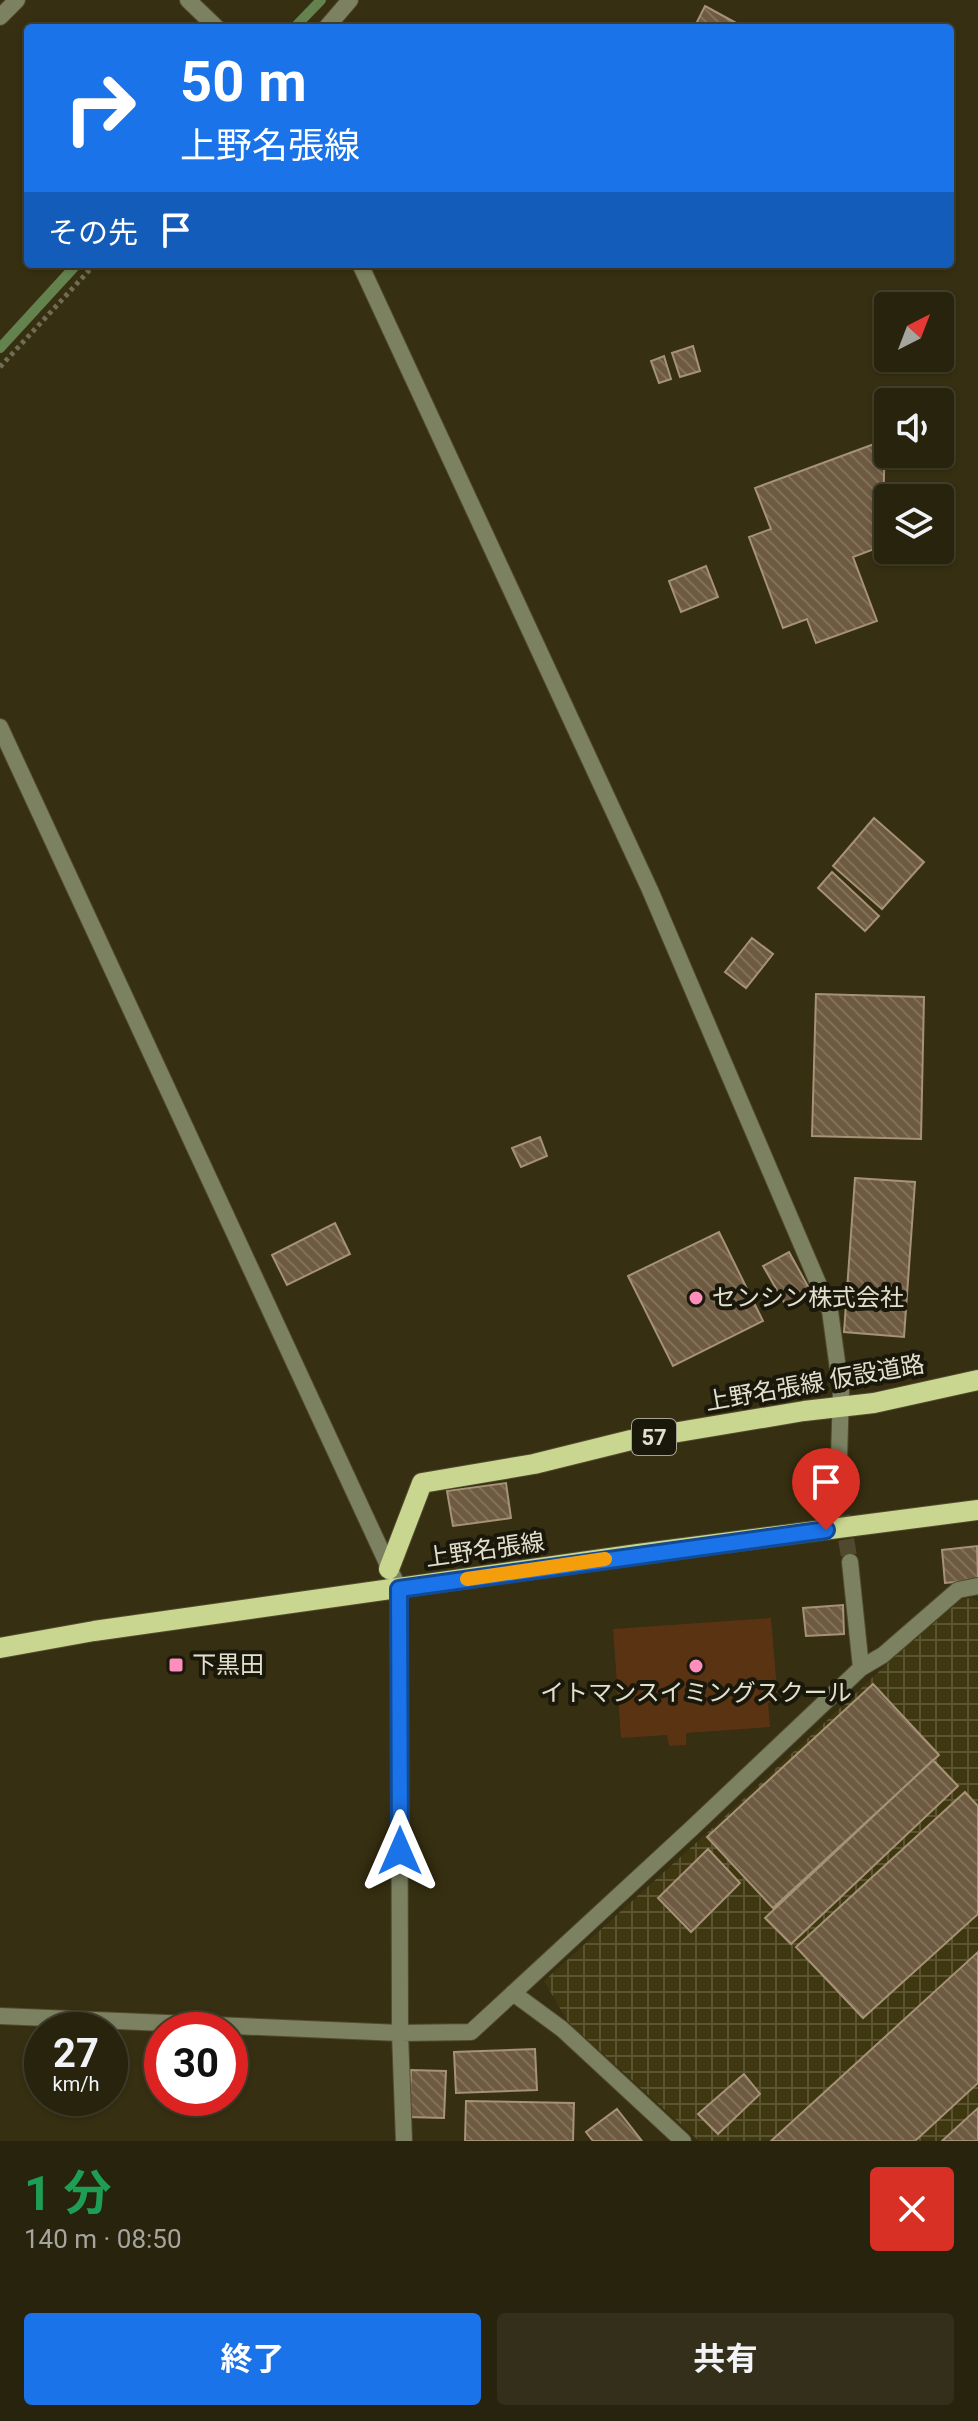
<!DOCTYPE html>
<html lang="ja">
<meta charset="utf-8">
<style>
:root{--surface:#28230d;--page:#342f1b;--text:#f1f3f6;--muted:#a5a49d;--line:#44402e;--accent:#1a73e8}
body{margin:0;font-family:Roboto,"Noto Sans JP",sans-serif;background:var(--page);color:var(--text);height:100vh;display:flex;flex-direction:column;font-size:30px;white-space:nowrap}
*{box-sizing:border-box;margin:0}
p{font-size:26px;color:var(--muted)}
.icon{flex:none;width:44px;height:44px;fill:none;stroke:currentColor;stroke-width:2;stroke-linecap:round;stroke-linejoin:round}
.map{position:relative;height:2141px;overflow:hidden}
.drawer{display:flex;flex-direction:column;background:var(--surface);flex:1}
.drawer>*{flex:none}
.banner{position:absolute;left:24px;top:24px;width:930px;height:244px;border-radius:8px;box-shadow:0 2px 6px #0004,0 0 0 2px var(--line);background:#1a73e8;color:#fff;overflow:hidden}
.needle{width:52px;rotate:42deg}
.buttons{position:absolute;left:874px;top:292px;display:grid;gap:16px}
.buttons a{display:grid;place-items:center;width:80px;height:80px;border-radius:8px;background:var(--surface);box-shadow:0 2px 6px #0004,0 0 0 2px var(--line);font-size:40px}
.speed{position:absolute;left:24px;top:2012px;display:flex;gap:16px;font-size:40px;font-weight:700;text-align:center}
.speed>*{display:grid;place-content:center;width:104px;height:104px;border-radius:50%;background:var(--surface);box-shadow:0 2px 6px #0004,0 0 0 2px var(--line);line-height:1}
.speed small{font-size:20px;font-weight:400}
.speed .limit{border:12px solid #d22;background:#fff;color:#111}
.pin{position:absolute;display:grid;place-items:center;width:68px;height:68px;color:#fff;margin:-82px -34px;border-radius:50% 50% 50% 0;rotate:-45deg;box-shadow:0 0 8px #0007}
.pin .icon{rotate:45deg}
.me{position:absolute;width:88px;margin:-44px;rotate:0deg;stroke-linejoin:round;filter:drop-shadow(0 0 6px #0008)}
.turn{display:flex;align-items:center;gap:28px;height:168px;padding:0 24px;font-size:36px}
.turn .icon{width:104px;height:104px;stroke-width:2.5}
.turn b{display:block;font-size:56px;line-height:68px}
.then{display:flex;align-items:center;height:76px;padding:0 24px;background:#0003;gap:16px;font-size:30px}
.round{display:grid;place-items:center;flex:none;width:84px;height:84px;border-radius:8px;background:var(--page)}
.overview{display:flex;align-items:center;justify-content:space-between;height:136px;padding:0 24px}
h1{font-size:48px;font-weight:700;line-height:60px;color:#1e9e55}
.button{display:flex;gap:16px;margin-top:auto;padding:16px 24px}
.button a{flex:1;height:92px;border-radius:8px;background:var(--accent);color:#fff;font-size:32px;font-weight:700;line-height:92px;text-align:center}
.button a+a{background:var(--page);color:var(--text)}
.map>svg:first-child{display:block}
.industrial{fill:url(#industrial-grid)}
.garden{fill:#5a3313}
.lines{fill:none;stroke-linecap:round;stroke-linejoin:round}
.stream{stroke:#63824e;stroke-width:10}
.building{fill:url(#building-back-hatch);stroke:#a69276;stroke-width:2}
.street-tunnel{stroke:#50492d;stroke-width:16;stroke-dasharray:16 8;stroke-linecap:butt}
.street-casing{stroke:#524b2f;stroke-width:18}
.primary-casing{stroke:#524b2f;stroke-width:22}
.path{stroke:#716c52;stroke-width:5;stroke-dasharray:4 4;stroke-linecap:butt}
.street{stroke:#7c8261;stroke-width:16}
.primary{stroke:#c9d690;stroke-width:20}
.route-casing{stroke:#114b97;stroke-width:20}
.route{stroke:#1a73e8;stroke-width:14}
.slow{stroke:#f59e0b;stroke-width:14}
.poi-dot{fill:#fe8ebc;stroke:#1a170b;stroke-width:3}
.labels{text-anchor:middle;stroke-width:8;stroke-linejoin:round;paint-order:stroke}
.shield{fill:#1a170b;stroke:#a6a393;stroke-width:2}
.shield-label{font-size:22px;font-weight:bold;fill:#e2dfcd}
.poi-label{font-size:24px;fill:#e2dfcd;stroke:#1a170b;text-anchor:start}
.street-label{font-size:24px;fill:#e2dfcd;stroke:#1a170b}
</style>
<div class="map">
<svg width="978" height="2141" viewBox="0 0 978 2141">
<defs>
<pattern id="industrial-grid" width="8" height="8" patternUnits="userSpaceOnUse" patternTransform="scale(2)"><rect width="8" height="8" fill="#3f3710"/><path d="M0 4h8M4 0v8" fill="none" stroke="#5a5432"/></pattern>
<pattern id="building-back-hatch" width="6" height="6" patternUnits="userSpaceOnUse" patternTransform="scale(2)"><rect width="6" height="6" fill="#6d5a40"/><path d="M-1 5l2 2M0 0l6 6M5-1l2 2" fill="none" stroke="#82715a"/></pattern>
</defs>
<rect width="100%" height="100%" fill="#362f11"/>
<path class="industrial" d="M972 1598 978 1601V2141H699L568 2022 544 1981 708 1832 890 1661 962 1599Z"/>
<path class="garden" d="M771 1618 778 1702 768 1703 770 1727 686 1733V1745L669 1746 667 1735 621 1738 613 1629Z"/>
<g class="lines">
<path class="stream" d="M294 28 321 0
M0 348 77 264"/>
</g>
<path class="building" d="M705 6 738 24 736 28H694Z
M693 346 700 371 680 377 672 353Z
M664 356 671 379 659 383 651 361Z
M885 440 882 546 853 557 877 621 816 643 807 619 783 628 749 537 771 529 755 488Z
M706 566 718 597 681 612 669 581Z
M874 818 924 862 882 909 833 866Z
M832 872 879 916 865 931 818 888Z
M752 938 773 954 746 988 725 972Z
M816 994 924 997 921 1139 812 1136Z
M540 1137 547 1156 521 1167 512 1148Z
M855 1178 915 1182 904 1337 844 1332Z
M335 1223 350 1254 287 1285 272 1255Z
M719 1232 763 1321 673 1366 628 1276Z
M789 1252 810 1290 785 1304 763 1266Z
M506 1483 511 1518 453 1526 447 1491Z
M977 1546 978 1580 945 1583 942 1550Z
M843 1605 844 1634 806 1636 803 1608Z
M873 1684 939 1755 773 1908 707 1837Z
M933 1760 958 1786 791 1944 765 1918Z
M965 1792 978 1806V1914L863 2018 796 1947Z
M708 1849 740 1883 691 1932 658 1898Z
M978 1952V2083L915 2141H771Z
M535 2049 537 2090 456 2093 454 2052Z
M411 2070 446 2071 444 2118 409 2117Z
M744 2074 760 2094 718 2134 698 2114Z
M466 2101 574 2103 573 2141H465Z
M978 2108V2141H942Z
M617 2109 642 2141H593L586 2132Z"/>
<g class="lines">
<path class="street-tunnel" d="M838 1492 850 1562"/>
<defs>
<path id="street" d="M188 0 217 28
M0 17 17 0
M326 28 350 0
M360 264 650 890 830 1311 841 1391 838 1492
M0 727 399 1589 400 2033 404 2141
M850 1562 861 1668
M513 1993 562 2029 683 2141
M0 2016 400 2033 471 2032 691 1829 861 1668 883 1655 958 1590 978 1586"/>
<path id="primary" d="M389 1569 422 1483 534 1464 631 1440 804 1411 874 1403 978 1380
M0 1648 94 1631 638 1554 978 1510"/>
</defs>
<use href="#street" class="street-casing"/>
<use href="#primary" class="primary-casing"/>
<path class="path" d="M0 367 95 264"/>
<use href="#street" class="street"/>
<use href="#primary" class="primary"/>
</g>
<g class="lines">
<defs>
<path id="route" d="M400 1851 399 1589 826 1530"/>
</defs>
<use href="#route" class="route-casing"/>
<use href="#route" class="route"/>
<path class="slow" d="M467 1579 605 1559"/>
</g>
<g class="poi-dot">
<circle cx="696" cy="1298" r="8"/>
<rect x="168" y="1657" width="16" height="16" rx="4"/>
<circle cx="696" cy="1666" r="8"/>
</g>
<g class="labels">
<rect class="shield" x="632" y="1419" width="44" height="36" rx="6"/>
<g class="shield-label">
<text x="654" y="1445">57</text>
</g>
<g class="poi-label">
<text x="712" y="1306">センシン株式会社</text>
<text x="192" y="1673">下黒田</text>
<text x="696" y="1701" text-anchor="middle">イトマンスイミングスクール</text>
</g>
<g class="street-label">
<text transform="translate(815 1383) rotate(-10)" y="8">上野名張線 仮設道路</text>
<text transform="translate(485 1550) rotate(-8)" y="8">上野名張線</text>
</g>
</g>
</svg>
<div class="buttons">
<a><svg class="needle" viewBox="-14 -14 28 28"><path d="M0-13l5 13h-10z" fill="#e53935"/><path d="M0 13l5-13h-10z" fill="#a5a49d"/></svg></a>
<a><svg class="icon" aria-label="sound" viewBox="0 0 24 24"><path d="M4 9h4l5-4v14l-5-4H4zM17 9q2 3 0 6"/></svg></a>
<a><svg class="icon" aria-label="layers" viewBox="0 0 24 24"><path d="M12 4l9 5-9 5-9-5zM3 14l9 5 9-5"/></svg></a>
</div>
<div class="speed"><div>27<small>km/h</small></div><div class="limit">30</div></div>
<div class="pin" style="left:826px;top:1530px;background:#d93025"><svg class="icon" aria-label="arrive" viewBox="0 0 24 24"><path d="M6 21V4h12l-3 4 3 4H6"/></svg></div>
<svg class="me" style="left:400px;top:1851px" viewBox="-20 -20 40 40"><path d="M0-17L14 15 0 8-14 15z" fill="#1a73e8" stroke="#fff" stroke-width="4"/></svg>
<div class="banner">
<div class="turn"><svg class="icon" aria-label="right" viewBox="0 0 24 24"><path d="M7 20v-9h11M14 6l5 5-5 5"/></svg><div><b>50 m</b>上野名張線</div></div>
<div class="then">その先<svg class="icon" aria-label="arrive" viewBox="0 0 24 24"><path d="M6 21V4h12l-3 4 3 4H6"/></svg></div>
</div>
</div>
<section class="drawer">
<div class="overview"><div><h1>1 分</h1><p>140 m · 08:50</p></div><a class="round" style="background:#d93025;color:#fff"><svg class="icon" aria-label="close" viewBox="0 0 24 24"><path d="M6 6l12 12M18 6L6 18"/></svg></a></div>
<div class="button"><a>終了</a><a>共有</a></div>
</section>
